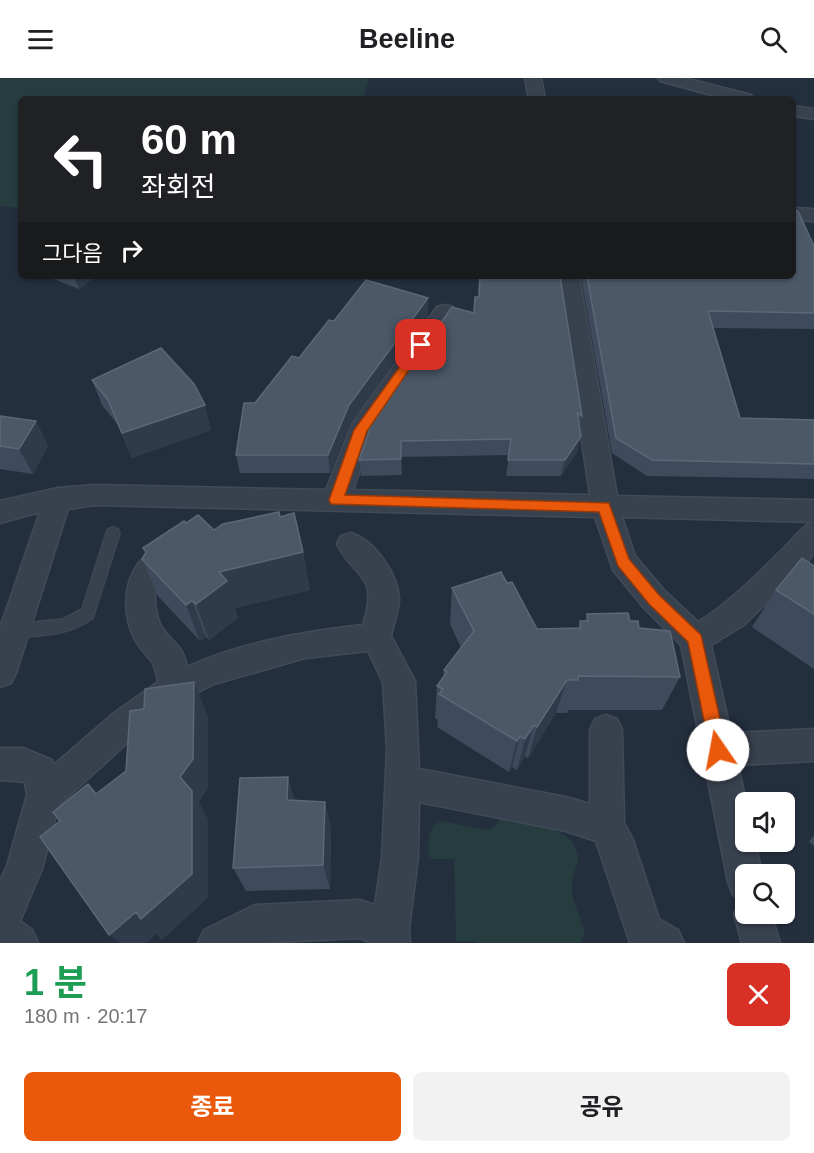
<!DOCTYPE html>
<html lang="ko">
<meta charset="utf-8">
<style>
:root{--surface:#fff;--page:#f2f2f2;--text:#202124;--muted:#757577;--accent:#ea580c}
body{margin:0;font-family:Arial,"Noto Sans KR",sans-serif;background:var(--page);color:var(--text);height:100vh;display:flex;flex-direction:column;font-size:22px;white-space:nowrap}
*{box-sizing:border-box;margin:0}
p{font-size:20px;color:var(--muted)}
.icon{flex:none;width:33px;height:33px;fill:none;stroke:currentColor;stroke-width:2;stroke-linecap:round;stroke-linejoin:round}
.map{position:relative;height:865px;overflow:hidden}
.details{display:flex;flex-direction:column;background:var(--surface);flex:1}
.details>*{flex:none}
.banner{position:absolute;left:18px;top:18px;width:778px;height:183px;border-radius:9px;box-shadow:0 2px 4px #0004;background:#202124;color:#fff;overflow:hidden}
.fabs{position:absolute;left:735px;top:714px;display:grid;gap:12px}
.fabs a{display:grid;place-items:center;width:60px;height:60px;border-radius:9px;background:var(--surface);box-shadow:0 2px 4px #0004;font-size:30px}
.pin{position:absolute;display:grid;place-items:center;width:51px;height:51px;color:#fff;margin:-26px;border-radius:12px;box-shadow:0 3px 9px #0006}
.me{position:absolute;width:66px;margin:-33px;rotate:348deg;stroke-linejoin:round;filter:drop-shadow(0 0 4px #0008)}
.turn{display:flex;align-items:center;gap:21px;height:126px;padding:0 24px;font-size:27px}
.turn .icon{width:78px;height:78px;stroke-width:2.5}
.turn b{display:block;font-size:42px;line-height:51px}
.then{display:flex;align-items:center;height:57px;padding:0 24px;background:#0003;gap:12px;font-size:22px}
.round{display:grid;place-items:center;flex:none;width:63px;height:63px;border-radius:9px;background:var(--page)}
.summary{display:flex;align-items:center;justify-content:space-between;height:102px;padding:0 24px}
h1{font-size:36px;font-weight:700;line-height:45px;color:#1e9e55}
.primary-button{display:flex;gap:12px;margin-top:auto;padding:12px 24px}
.primary-button a{flex:1;height:69px;border-radius:9px;background:var(--accent);color:#fff;font-size:24px;font-weight:700;line-height:69px;text-align:center}
.primary-button a+a{background:var(--page);color:var(--text)}
header{display:flex;justify-content:space-between;align-items:center;height:78px;padding:0 24px;background:var(--surface);font-size:27px;font-weight:700}
.map>svg:first-child{display:block}
.green{fill:#263c3f}
.lines{fill:none;stroke-linecap:round;stroke-linejoin:round}
.service-casing{stroke:#414a57;stroke-width:2}
.minor-casing{stroke:#414a57;stroke-width:3}
.service{fill:#38414e;fill-rule:evenodd}
.minor{fill:#38414e;fill-rule:evenodd}
.wall{fill:#3f4b5c}
.shaded-wall{fill:#2f3b4b}
.building{fill:#4b5868;stroke:#5c6777;stroke-width:1.5}
.route{fill:#ea580c;stroke:#983908;stroke-width:1.5}
</style>
<header><svg class="icon" aria-label="menu" viewBox="0 0 24 24"><path d="M4 6h16M4 12h16M4 18h16"/></svg>Beeline<svg class="icon" aria-label="search" viewBox="0 0 24 24"><circle cx="10" cy="10" r="6"/><path d="M15 15l6 6"/></svg></header>
<div class="map">
<svg width="814" height="865" viewBox="0 0 814 865">
<rect width="100%" height="100%" fill="#242f3e"/>
<path class="green" d="M0 0H369L363 21H21V130L0 128Z
M499 741C523 742 579 748 578 782 577 791 571 799 572 809 572 824 581 840 585 854L580 865H476L475 863H456L454 781H429C429 766 425 751 441 743L488 752 497 746Z"/>
<g class="lines">
<defs>
<path id="service" d="M113 449 118 451 120 455 93 540C70 558 42 557 14 560L9 558 7 553 9 548 14 546 63 541 82 531 106 455 108 451Z"/>
<path id="minor" d="M525 0H541L545 21H529Z
M658 0H685L751 17 753 21H726L660 3Z
M794 28 814 31V41L794 38Z
M794 130 814 131V143L794 142Z
M557 198H579L617 418 814 422V444L622 439 635 478 664 512 698 544C731 524 755 498 783 471 794 461 800 449 814 444V475L809 482 744 547 711 567 731 655 814 651V683L738 687 746 724V764H755L762 796H746V836H771L780 865H742L734 836 740 823 744 821 733 817 728 804 681 567 644 530 613 492 595 439 95 427 68 431 16 595 11 605 0 609V550L40 434 0 445V423L58 410 95 407 326 412 352 346 437 229 445 227 453 229 456 234 373 354 353 412 590 417Z
M351 455C375 463 398 496 399 521 399 533 393 546 391 558L415 603 419 691 566 719 590 726V652L595 641 606 637 617 641 622 652 624 745 633 762 659 841 678 852 684 865H630L596 763 566 753 419 724 418 779 409 851 410 865H372L360 860 257 865H198L204 852 255 827 360 822 375 827 382 779 387 671 383 604 368 573 305 580 214 606 186 620 136 657 59 727 42 791 20 843 32 852 38 865H0V803L7 788 27 717 25 704 0 702V670H23L52 682 54 687 114 635 158 604C153 576 150 585 137 565 120 538 122 490 152 474 164 467 172 461 186 466L190 474C183 488 167 488 159 501 152 513 155 540 163 551 175 568 182 565 187 589 238 565 307 553 363 547 379 495 357 504 337 466L341 458Z"/>
</defs>
<use href="#service" class="service-casing"/>
<use href="#minor" class="minor-casing"/>
<use href="#service" class="service"/>
<use href="#minor" class="minor"/>
</g>
<path class="wall" d="M814 168V251L713 250 740 340 814 342V401L647 398 612 375 581 198H794Z
M46 198H96L79 211Z
M479 198H560L582 338 579 349 577 374 561 398H506L509 377 401 379 402 397 361 398 359 382 473 235 475 219H478Z
M428 220V238L350 345 330 395H240L236 377 299 280 334 243Z
M92 302 211 352 132 380 118 347 102 327Z
M0 338 36 343 48 368 33 396 0 391Z
M280 439 303 474 310 512 235 530 238 540 209 562 206 559 200 563 158 518 142 481 186 445 214 452Z
M814 488V591L752 549 776 512Z
M507 505 537 551 578 550 580 543H585L587 536 630 543 639 550 680 599 662 632H568L567 635H556L528 680 525 678 517 692 512 689 509 694 437 649 438 642 435 640 437 608 443 599 444 592 461 570 450 546 452 510Z
M295 722 325 724 331 751 330 811 246 813 233 790Z
M814 757V768L809 764Z"/>
<path class="shaded-wall" d="M74 198H96L79 211Z
M428 220V238L350 345 330 395 328 377 349 327Z
M205 327 211 352 132 380 122 355Z
M36 343 48 368 33 396 19 371Z
M581 358 577 374 561 398 565 382Z
M303 474 310 512 235 530 238 540 209 562 196 526 219 494Z
M192 523 206 559 200 563 186 527Z
M567 602 556 635 528 680 537 649Z
M194 604 208 638V710L199 724 208 741V820L162 862 156 856 146 865H119L109 857 136 834 180 699Z
M534 647 525 678 517 692 525 661Z
M520 658 512 689 509 694 517 663Z
M288 699 297 728 287 722Z
M325 724 331 751 330 811 323 787Z"/>
<path class="building" d="M794 133H798L814 168V235L708 233 740 340 814 342V386L652 382 616 360 587 198H794Z
M480 198H560L582 338 577 335 581 358 565 382H508L511 361 401 363V381L359 382 374 339 452 229 474 235 475 219H479Z
M366 202 428 220 349 327 328 377H236L244 325H255L292 278 299 280 329 242 334 243Z
M161 270 194 306 205 327 122 355 108 322 92 302Z
M0 338 36 343 19 371 0 368Z
M279 434 280 439 294 435 303 474 219 494 227 503 196 526 192 523 186 527 142 481 146 474 143 470 184 443 186 445 198 437 214 452 223 446Z
M802 480 814 488V536L776 512Z
M501 494 507 505 512 504 537 551 581 550 580 543H588L587 536 628 535 630 543H638L639 550 670 553 680 599 578 598V602H567L537 649 534 647 525 661 520 658 517 663 439 616 443 611 437 608 447 594 444 592 474 553 452 510Z
M194 604 193 681 180 699 192 713V796L141 841 136 834 109 857 40 759 60 743 53 734 88 706 96 716 126 693 130 633 144 631 145 611Z
M288 699 287 722 325 724 323 787 233 790 240 700Z"/>
<path class="route" d="M421 264 426 267 367 353 345 417 609 425 629 481 659 517 701 557 727 672 724 678 718 680 712 678 710 672 688 564 649 526 618 488 599 434 331 426 329 422 354 352 417 265Z"/>
</svg>
<div class="fabs">
<a><svg class="icon" aria-label="sound" viewBox="0 0 24 24"><path d="M4 9h4l5-4v14l-5-4H4zM17 9q2 3 0 6"/></svg></a>
<a><svg class="icon" aria-label="search" viewBox="0 0 24 24"><circle cx="10" cy="10" r="6"/><path d="M15 15l6 6"/></svg></a>
</div>
<div class="pin" style="left:421px;top:267px;background:#d93025"><svg class="icon" aria-label="arrive" viewBox="0 0 24 24"><path d="M6 21V4h12l-3 4 3 4H6"/></svg></div>
<svg class="me" style="left:718px;top:672px" viewBox="-20 -20 40 40"><circle r="19" fill="#fff"/><path d="M0-13L10 11 0 6-10 11z" fill="#ea580c"/></svg>
<div class="banner">
<div class="turn"><svg class="icon" aria-label="left" viewBox="0 0 24 24"><path d="M17 20v-9H6M10 6l-5 5 5 5"/></svg><div><b>60 m</b>좌회전</div></div>
<div class="then">그다음<svg class="icon" aria-label="right" viewBox="0 0 24 24"><path d="M7 20v-9h11M14 6l5 5-5 5"/></svg></div>
</div>
</div>
<section class="details">
<div class="summary"><div><h1>1 분</h1><p>180 m · 20:17</p></div><a class="round" style="background:#d93025;color:#fff"><svg class="icon" aria-label="close" viewBox="0 0 24 24"><path d="M6 6l12 12M18 6L6 18"/></svg></a></div>
<div class="primary-button"><a>종료</a><a>공유</a></div>
</section>
